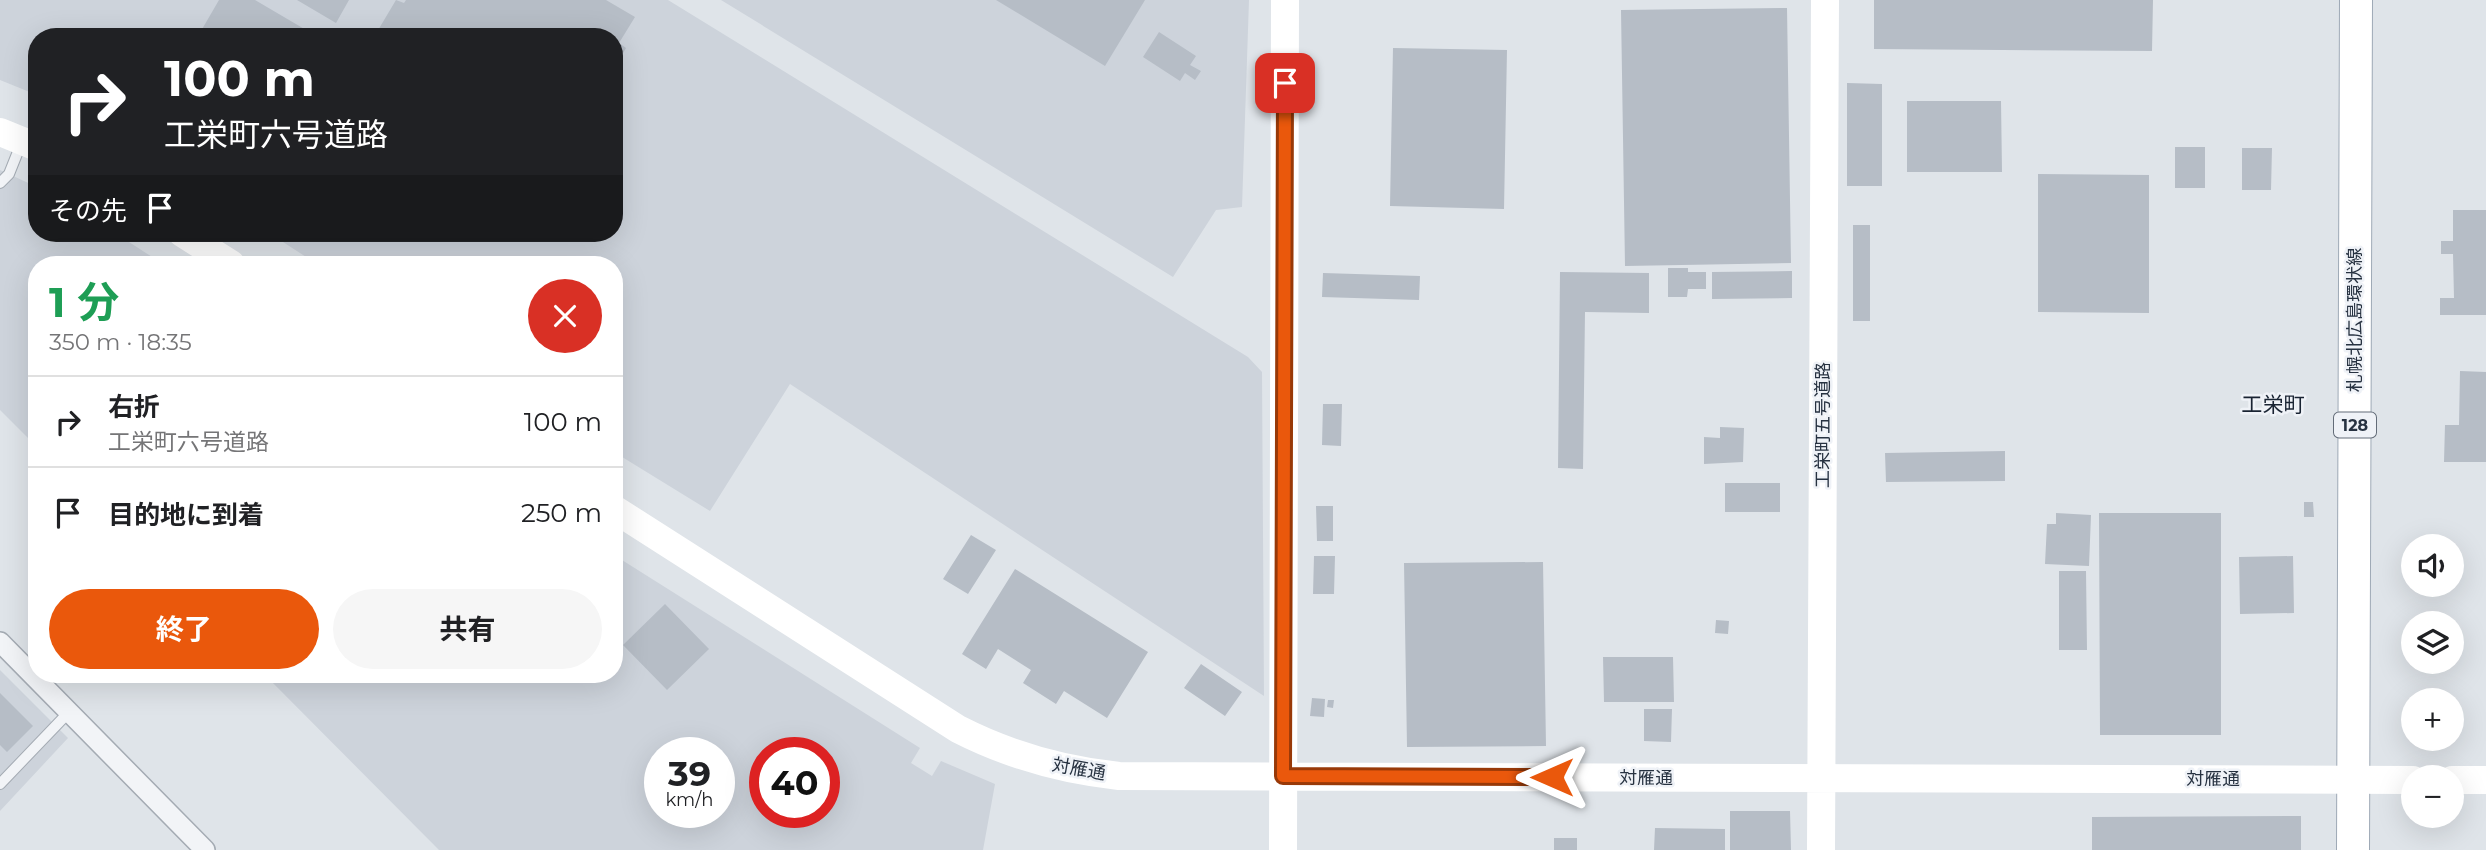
<!DOCTYPE html>
<html lang="ja">
<meta charset="utf-8">
<style>
:root{--surface:#fff;--page:#f6f6f6;--text:#202124;--muted:#757577;--line:#e0e0e0;--accent:#ea580c}
body{margin:0;font-family:Montserrat,"Noto Sans JP",sans-serif;background:var(--page);color:var(--text);height:100vh;display:flex;flex-direction:column;font-size:26px;white-space:nowrap}
*{box-sizing:border-box;margin:0}
p{font-size:23px;color:var(--muted)}
.icon{flex:none;width:38px;height:38px;fill:none;stroke:currentColor;stroke-width:2;stroke-linecap:round;stroke-linejoin:round}
.map{position:relative;flex:1;overflow:hidden}
.details{position:absolute;left:28px;top:256px;width:595px;height:427px;display:flex;flex-direction:column;background:var(--surface);border-radius:28px;box-shadow:0 7px 28px #0002}
.details>*{flex:none}
.hud{position:absolute;left:28px;top:28px;width:595px;height:214px;border-radius:28px;box-shadow:0 7px 28px #0002;background:#202124;color:#fff;overflow:hidden}
.fabs{position:absolute;left:2401px;top:534px;display:grid;gap:14px}
.fabs a{display:grid;place-items:center;width:63px;height:63px;border-radius:50%;background:var(--surface);box-shadow:0 7px 28px #0002;font-size:35px}
.speed{position:absolute;left:644px;top:737px;display:flex;gap:14px;font-size:35px;font-weight:700;text-align:center}
.speed>*{display:grid;place-content:center;width:91px;height:91px;border-radius:50%;background:var(--surface);box-shadow:0 7px 28px #0002;line-height:1}
.speed small{font-size:18px;font-weight:400}
.speed .limit{border:10px solid #d22;background:#fff;color:#111}
.pin{position:absolute;display:grid;place-items:center;width:60px;height:60px;color:#fff;margin:-30px;border-radius:14px;box-shadow:0 4px 10px #0006}
.me{position:absolute;width:77px;margin:-38px;rotate:270deg;stroke-linejoin:round;filter:drop-shadow(0 0 5px #0008)}
.turn{display:flex;align-items:center;gap:24px;height:147px;padding:0 21px;font-size:32px}
.turn .icon{width:91px;height:91px;stroke-width:2.5}
.turn b{display:block;font-size:49px;line-height:60px}
.then{display:flex;align-items:center;height:66px;padding:0 21px;background:#0003;gap:14px;font-size:26px}
.round{display:grid;place-items:center;flex:none;width:74px;height:74px;border-radius:37px;background:var(--page)}
.headline{display:flex;align-items:center;justify-content:space-between;height:119px;padding:0 21px}
h1{font-size:42px;font-weight:700;line-height:52px;color:#1e9e55}
.action{display:flex;gap:14px;margin-top:auto;padding:14px 21px}
.action a{flex:1;height:80px;border-radius:42px;background:var(--accent);color:#fff;font-size:28px;font-weight:700;line-height:80px;text-align:center}
.action a+a{background:var(--page);color:var(--text)}
ul{padding:0;list-style:none}
li{display:flex;align-items:center;gap:21px;height:91px;padding:0 21px;border-top:2px solid var(--line)}
li div{flex:1}
li b{display:block;font-size:26px}
li em{font-style:normal}
.map>svg:first-child{display:block}
.built{fill:#cdd3db;fill-rule:evenodd}
.building{fill:#b6bdc6}
.lines{fill:none;stroke-linecap:round;stroke-linejoin:round}
.lane-casing{stroke:#a4abb3;stroke-width:12}
.street-casing{stroke:#a4abb3;stroke-width:22}
.primary-casing{stroke:#9ea9b6;stroke-width:34}
.lane{stroke:#f2f4f7;stroke-width:10}
.street{stroke:#f2f4f7;stroke-width:19}
.secondary{stroke:#fff;stroke-width:28}
.primary{stroke:#fff;stroke-width:32}
.route-casing{stroke:#983908;stroke-width:18}
.route{stroke:#ea580c;stroke-width:12}
.labels{text-anchor:middle;stroke-width:5;stroke-linejoin:round;paint-order:stroke}
.shield{fill:#eff2f7;stroke:#636c78;stroke-width:2}
.shield-label{font-size:16px;font-weight:bold;fill:#273241}
.street-label{font-size:18px;fill:#273241;stroke:#eff2f7}
.quarter-label{font-size:21px;fill:#192332;stroke:#eff2f7}
</style>
<div class="map">
<svg width="2486" height="850" viewBox="0 0 2486 850">
<rect width="100%" height="100%" fill="#dfe4e9"/>
<path class="built" d="M0 0H668L1248 357 1262 372 1264 696 790 384 710 511 614 452V264H317L269 233H614V37H37V95L0 80Z
M721 0H1249L1242 207 1216 210 1173 277Z
M0 170 37 187V233H115L163 264H37V447L0 410Z
M614 555 920 748 911 763 932 776 941 761 995 784 983 850H439L264 674H614ZM660 752H719V812H660ZM765 752H824V812H765Z
M0 670 68 738 0 811Z"/>
<path class="building" d="M219 0H255L318 37H210L201 31Z
M297 0H349L336 23Z
M396 0 404 3 406 0H606L635 17 619 43 626 48 614 69V37H374Z
M996 0H1145L1105 66Z
M1874 0H2153L2152 51 1874 49Z
M1787 8 1791 263 1625 266 1621 10Z
M1159 32 1196 56 1190 65 1201 71 1195 80 1185 73 1180 81 1143 57Z
M1393 48 1507 50 1504 209 1390 206Z
M1847 83 1882 84V186H1847Z
M1907 101H2001L2002 172H1907Z
M2175 147H2205V188H2175Z
M2242 148H2272L2271 190H2242Z
M2038 174 2149 175V313L2038 312Z
M2453 210H2486V315H2440V298H2454L2453 254H2441V241H2453Z
M1853 225H1870V321H1853Z
M1668 268H1688V272H1706V289H1688L1687 297H1668Z
M1792 271V298L1712 299V272Z
M1560 272 1649 273V313L1585 312 1583 469 1558 468Z
M1323 273 1420 276 1419 300 1322 297Z
M2460 371 2486 372V462H2444L2445 425H2459Z
M1323 404H1342L1341 446 1322 445Z
M1720 427 1744 428 1743 462 1704 464V437L1720 438Z
M2005 451V481L1886 482 1885 453Z
M1725 483H1780V512H1725Z
M2304 502H2313L2314 517H2304Z
M1316 506H1333V541H1317Z
M2056 513 2091 515 2089 566 2045 564 2047 524H2056Z
M2099 513H2221V735H2100Z
M971 535 996 550 968 594 943 579Z
M1314 556H1335L1334 594H1313Z
M2293 556 2294 613 2240 614 2239 557Z
M1543 562 1546 746 1407 747 1404 563Z
M1015 569 1148 652 1107 718 1064 691 1056 704 1023 683 1031 670 998 649 986 669 962 654Z
M2059 571H2086L2087 650H2059Z
M665 604 709 649 667 690 623 645Z
M1716 620 1729 621 1728 634 1715 633Z
M1603 657H1673L1674 702H1604Z
M1201 664 1242 692 1225 716 1184 688Z
M0 693 33 726 7 752 0 745Z
M1312 698 1325 699 1324 717 1310 716Z
M1328 700H1334L1333 708 1327 707Z
M1644 709H1672L1671 742 1644 741Z
M1730 811H1790L1791 850H1730Z
M2301 816V850H2092V817Z
M1655 828 1725 829V850H1654Z
M1554 838H1577V850H1554Z"/>
<g class="lines">
<defs>
<path id="lane" d="M0 183 9 174 21 144
M0 784 69 712"/>
<path id="street" d="M0 642 205 850"/>
<path id="primary" d="M2353 850 2356 0"/>
</defs>
<use href="#lane" class="lane-casing"/>
<use href="#street" class="street-casing"/>
<use href="#primary" class="primary-casing"/>
<use href="#lane" class="lane"/>
<use href="#street" class="street"/>
<path class="secondary" d="M0 132 37 147
M182 233 231 264
M614 509 958 729C1009 755 1061 770 1119 776L2413 780
M2452 780H2486
M1283 850 1285 0
M1821 850 1825 0"/>
<use href="#primary" class="primary"/>
</g>
<g class="lines">
<defs>
<path id="route" d="M1285 83 1283 776 1552 777"/>
</defs>
<use href="#route" class="route-casing"/>
<use href="#route" class="route"/>
</g>
<g class="labels">
<rect class="shield" x="2334" y="412.5" width="42" height="25" rx="5"/>
<g class="shield-label">
<text x="2355" y="431">128</text>
</g>
<g class="street-label">
<text transform="translate(2355 320) rotate(-90)" y="6">札幌北広島環状線</text>
<text transform="translate(1823 425) rotate(-90)" y="6">工栄町五号道路</text>
<text transform="translate(1079 769) rotate(10)" y="6">対雁通</text>
<text x="1646" y="784">対雁通</text>
<text x="2213" y="785">対雁通</text>
</g>
<g class="quarter-label">
<text x="2273" y="412">工栄町</text>
</g>
</g>
</svg>
<div class="fabs">
<a><svg class="icon" aria-label="sound" viewBox="0 0 24 24"><path d="M4 9h4l5-4v14l-5-4H4zM17 9q2 3 0 6"/></svg></a>
<a><svg class="icon" aria-label="layers" viewBox="0 0 24 24"><path d="M12 4l9 5-9 5-9-5zM3 14l9 5 9-5"/></svg></a>
<a>+</a>
<a>−</a>
</div>
<div class="speed"><div>39<small>km/h</small></div><div class="limit">40</div></div>
<div class="pin" style="left:1285px;top:83px;background:#d93025"><svg class="icon" aria-label="arrive" viewBox="0 0 24 24"><path d="M6 21V4h12l-3 4 3 4H6"/></svg></div>
<svg class="me" style="left:1552px;top:777px" viewBox="-20 -20 40 40"><path d="M0-17L14 15 0 8-14 15z" fill="#ea580c" stroke="#fff" stroke-width="4"/></svg>
<div class="hud">
<div class="turn"><svg class="icon" aria-label="right" viewBox="0 0 24 24"><path d="M7 20v-9h11M14 6l5 5-5 5"/></svg><div><b>100 m</b>工栄町六号道路</div></div>
<div class="then">その先<svg class="icon" aria-label="arrive" viewBox="0 0 24 24"><path d="M6 21V4h12l-3 4 3 4H6"/></svg></div>
</div>
<section class="details">
<div class="headline"><div><h1>1 分</h1><p>350 m · 18:35</p></div><a class="round" style="background:#d93025;color:#fff"><svg class="icon" aria-label="close" viewBox="0 0 24 24"><path d="M6 6l12 12M18 6L6 18"/></svg></a></div>
<ul>
<li><svg class="icon" aria-label="right" viewBox="0 0 24 24"><path d="M7 20v-9h11M14 6l5 5-5 5"/></svg><div><b>右折</b><p>工栄町六号道路</p></div><em>100 m</em></li>
<li><svg class="icon" aria-label="arrive" viewBox="0 0 24 24"><path d="M6 21V4h12l-3 4 3 4H6"/></svg><div><b>目的地に到着</b></div><em>250 m</em></li>
</ul>
<div class="action"><a>終了</a><a>共有</a></div>
</section>
</div>
